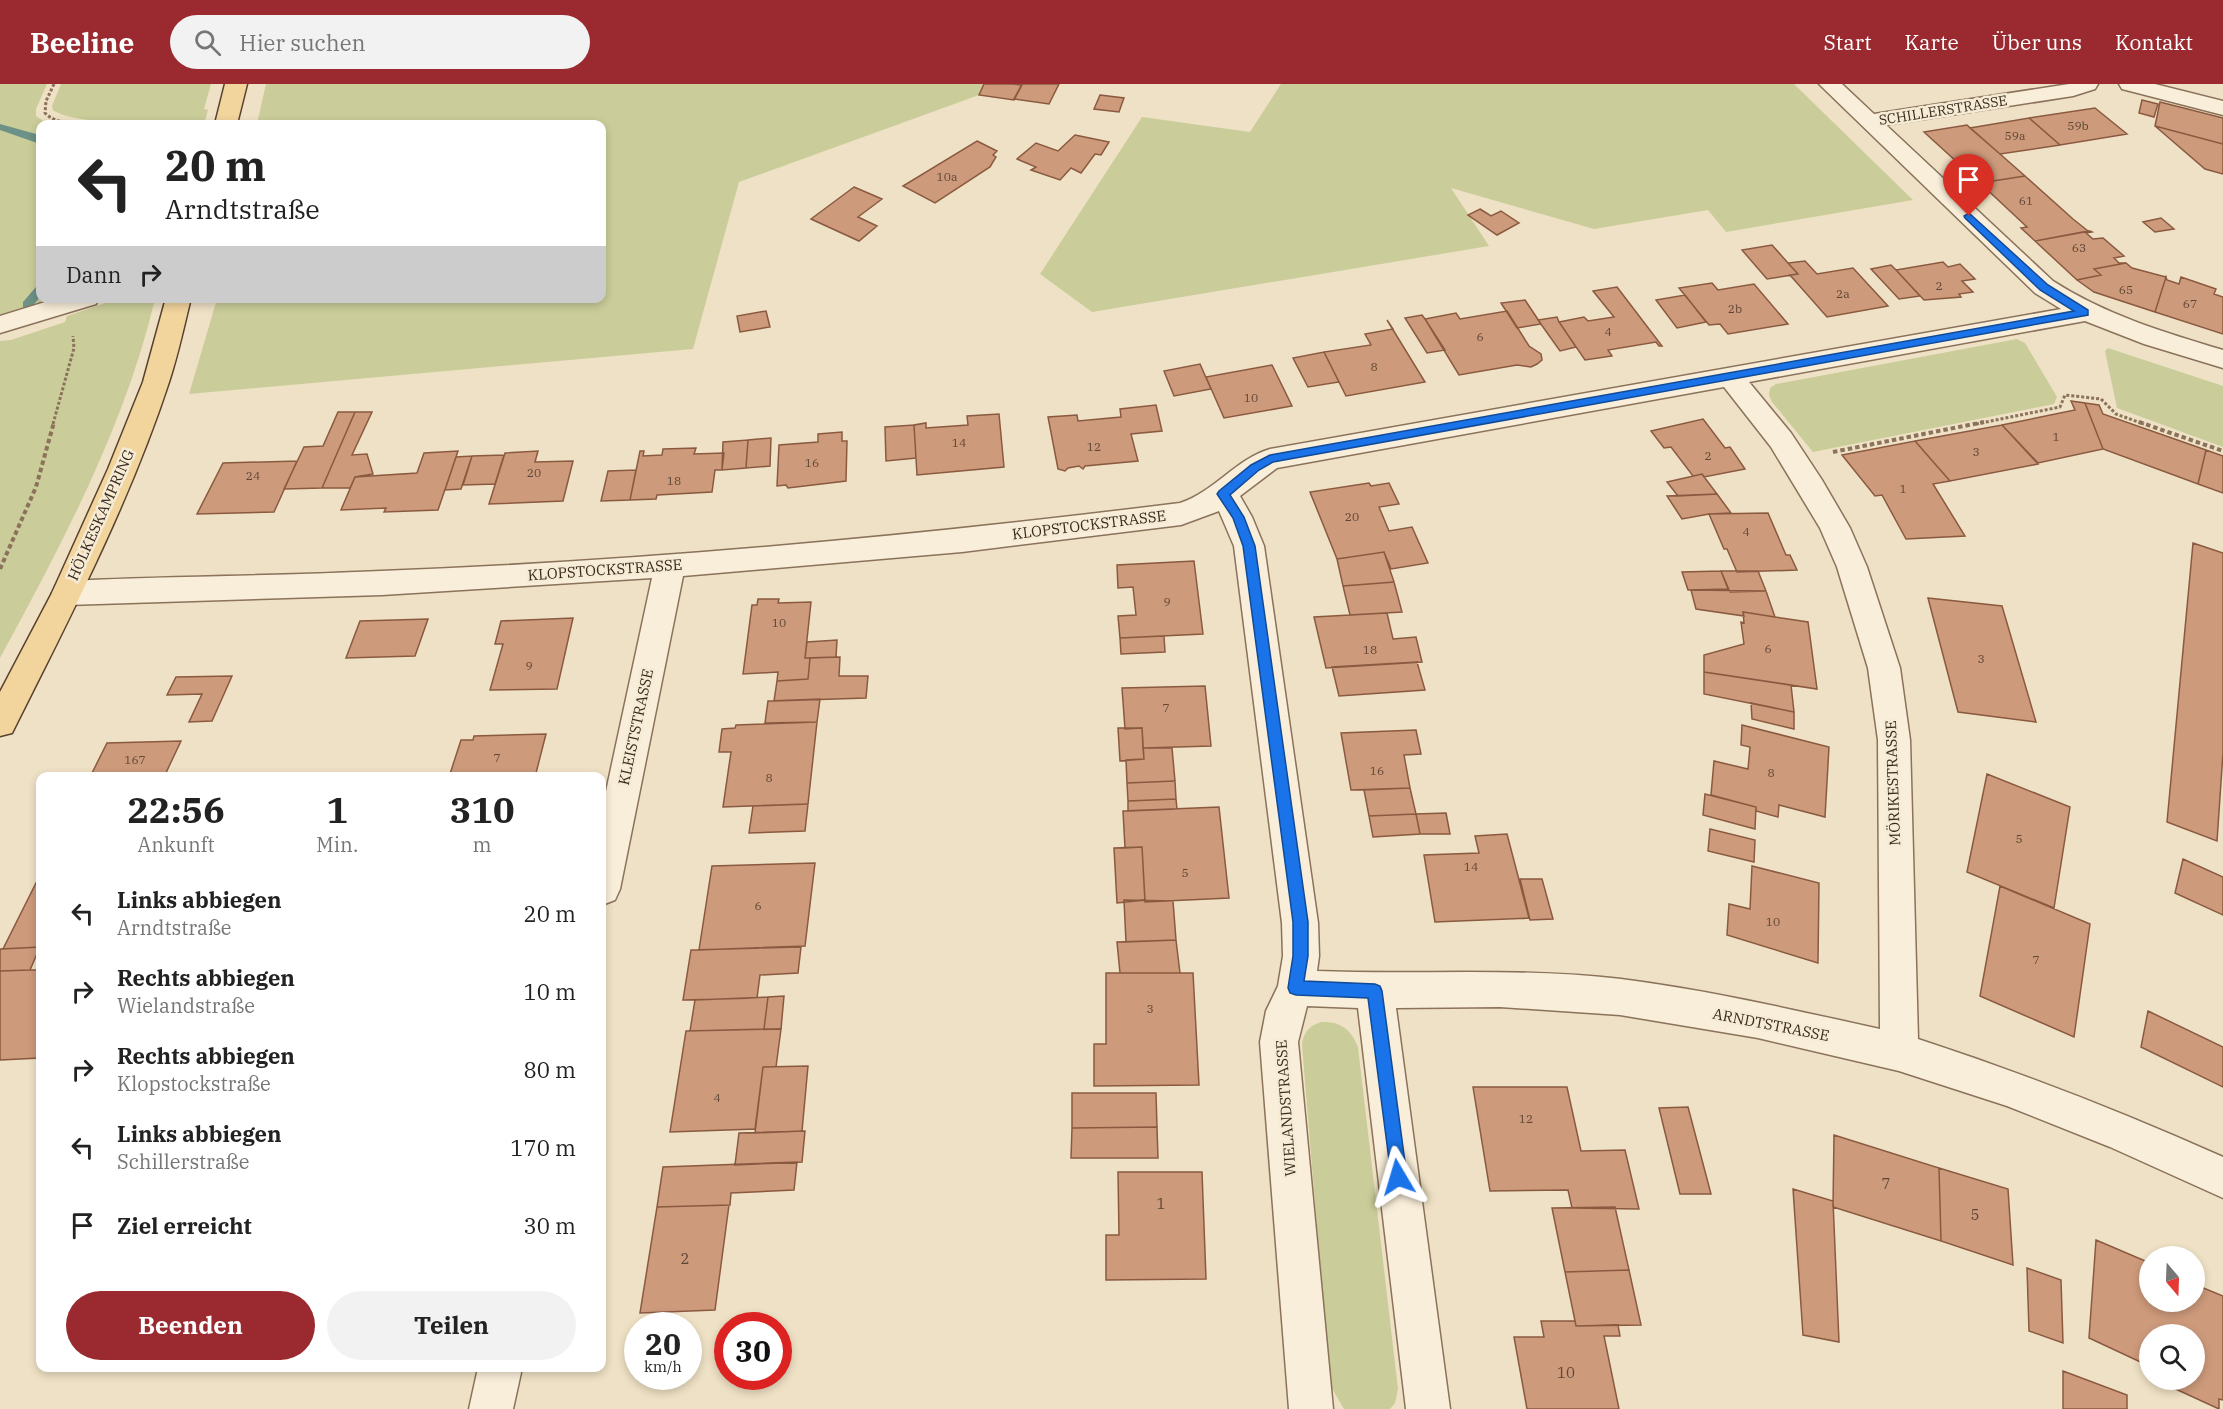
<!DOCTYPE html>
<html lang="de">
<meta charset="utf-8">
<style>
:root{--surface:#fff;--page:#f2f2f2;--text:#222;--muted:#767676;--accent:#9a2a30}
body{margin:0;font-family:"IBM Plex Serif",serif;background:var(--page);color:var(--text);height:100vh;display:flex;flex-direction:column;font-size:22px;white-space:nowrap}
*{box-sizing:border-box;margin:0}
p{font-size:20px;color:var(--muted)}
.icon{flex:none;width:33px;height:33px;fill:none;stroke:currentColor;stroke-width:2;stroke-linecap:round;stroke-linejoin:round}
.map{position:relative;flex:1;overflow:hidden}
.panel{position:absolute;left:36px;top:688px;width:570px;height:600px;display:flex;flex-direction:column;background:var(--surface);border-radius:12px;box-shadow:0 3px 9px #0003}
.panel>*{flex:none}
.top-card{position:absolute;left:36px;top:36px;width:570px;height:183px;border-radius:12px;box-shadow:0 3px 9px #0003;background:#fff;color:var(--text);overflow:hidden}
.needle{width:39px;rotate:161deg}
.tools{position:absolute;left:2139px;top:1162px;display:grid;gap:12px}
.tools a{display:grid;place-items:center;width:66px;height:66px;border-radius:50%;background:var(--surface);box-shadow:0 3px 9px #0003;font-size:30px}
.speed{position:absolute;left:624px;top:1228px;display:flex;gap:12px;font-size:30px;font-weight:700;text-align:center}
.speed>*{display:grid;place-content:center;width:78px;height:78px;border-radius:50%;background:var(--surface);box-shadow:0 3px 9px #0003;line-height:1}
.speed small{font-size:15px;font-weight:400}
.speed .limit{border:9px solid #d22;background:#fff;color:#111}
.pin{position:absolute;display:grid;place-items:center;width:51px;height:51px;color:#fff;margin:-62px -26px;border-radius:50% 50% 50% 0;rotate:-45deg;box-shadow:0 0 6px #0007}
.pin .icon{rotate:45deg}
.me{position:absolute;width:66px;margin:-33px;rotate:353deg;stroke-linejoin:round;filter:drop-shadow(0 0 4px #0008)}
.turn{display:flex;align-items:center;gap:21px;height:126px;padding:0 30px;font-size:27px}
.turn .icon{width:78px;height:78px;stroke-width:2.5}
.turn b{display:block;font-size:42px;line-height:51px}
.then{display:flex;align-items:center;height:57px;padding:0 30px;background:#0003;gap:12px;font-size:22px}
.eta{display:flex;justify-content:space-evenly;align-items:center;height:102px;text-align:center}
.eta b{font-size:36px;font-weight:800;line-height:42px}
.button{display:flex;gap:12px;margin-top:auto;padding:12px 30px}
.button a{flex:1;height:69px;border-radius:36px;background:var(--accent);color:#fff;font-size:24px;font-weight:800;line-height:69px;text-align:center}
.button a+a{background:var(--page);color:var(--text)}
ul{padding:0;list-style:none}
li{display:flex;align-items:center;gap:18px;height:78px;padding:0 30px}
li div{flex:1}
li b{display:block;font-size:22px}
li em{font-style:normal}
header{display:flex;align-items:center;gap:36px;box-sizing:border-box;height:84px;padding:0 30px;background:var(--accent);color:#fff}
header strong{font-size:28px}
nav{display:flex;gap:33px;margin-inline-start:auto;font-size:21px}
.search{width:420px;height:54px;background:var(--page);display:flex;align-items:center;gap:15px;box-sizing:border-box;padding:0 21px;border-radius:33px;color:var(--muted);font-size:22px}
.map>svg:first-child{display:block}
.green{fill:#cacd99}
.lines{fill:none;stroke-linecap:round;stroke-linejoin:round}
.stream{fill:#6d9187;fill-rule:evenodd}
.building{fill:#cd9a7b;stroke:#8a5a40;stroke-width:1.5}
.minor-casing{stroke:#8a725b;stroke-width:3}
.major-casing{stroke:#58412f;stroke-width:3}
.path-far1{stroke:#8a725b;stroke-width:3;stroke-dasharray:3 2;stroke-linecap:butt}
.path{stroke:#8a725b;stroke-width:4;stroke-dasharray:4.5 3;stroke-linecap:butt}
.minor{fill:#f9eed9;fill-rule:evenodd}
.major{fill:#f2d49d;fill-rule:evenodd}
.route{fill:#1a73e8;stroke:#114b97;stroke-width:1.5}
.labels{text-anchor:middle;stroke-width:5;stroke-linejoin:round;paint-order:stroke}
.number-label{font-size:12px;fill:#5f4736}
.far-street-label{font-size:14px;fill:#3a2b1f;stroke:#f6ebd5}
.street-label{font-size:15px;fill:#3a2b1f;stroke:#f6ebd5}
.near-number-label{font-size:15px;fill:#5f4736}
</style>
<header>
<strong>Beeline</strong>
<div class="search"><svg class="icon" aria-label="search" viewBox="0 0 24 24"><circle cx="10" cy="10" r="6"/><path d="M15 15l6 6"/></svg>Hier suchen</div>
<nav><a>Start</a><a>Karte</a><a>Über uns</a><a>Kontakt</a></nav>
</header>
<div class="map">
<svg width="2223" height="1325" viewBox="0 0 2223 1325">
<rect width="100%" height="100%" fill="#efe1c5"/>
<path class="green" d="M0 0H47L36 25V32L48 40H40V214L48 215 0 231Z
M61 0H211L204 25 208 26 204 40C175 40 73 42 53 26L52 22Z
M266 0H984L979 11 739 98 693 265 189 310 217 215 602 214V40H257Z
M1281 0H1794L1913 116 1726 148 1708 126 1594 145 1451 104 1489 162 1092 228 1040 190 1142 33 1250 48Z
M120 214 155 215C125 342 62 460 0 574V257L11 256 65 238 67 232Z
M2017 255 2025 259 2057 313 2054 320 1813 368 1772 318 1769 311 1770 304 1776 300Z
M2108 264 2223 302V363L2117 324 2105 267Z
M1321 938C1340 937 1351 945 1358 963L1398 1305 1395 1319 1390 1325H1344L1330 1301 1302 961C1303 949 1309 942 1321 938Z"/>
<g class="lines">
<path class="stream" d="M0 40 36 50 40 53V60L0 46Z
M36 203H40V213L31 224H23V218Z"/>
</g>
<path class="building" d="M984 0H1012L1022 1 1014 16 979 11Z
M1022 0H1059L1049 20 1014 15Z
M1100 11 1124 14 1119 28 1094 25Z
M2142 16 2158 20 2154 33 2139 29Z
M2160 18 2223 34V60L2155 42Z
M2095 24 2127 50 2060 61 2029 34Z
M2029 34 2060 61 2000 70 1970 44Z
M1967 41 2000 70 2025 92 1980 99 1924 48Z
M2155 42 2223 60V90L2205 85Z
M1075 51 1109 58 1101 71 1095 70 1081 89 1071 84 1060 96 1031 86 1036 83 1017 75 1036 59 1058 67Z
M977 57 997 67 993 71 996 73 990 83 935 119 903 102Z
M2025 92 2073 135 2088 147 2035 157 2021 144 2027 143 1980 99Z
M854 103 882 115 858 133 877 142 859 157 811 135Z
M1480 125 1491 132 1501 127 1519 139 1497 151 1468 131Z
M2161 134 2174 145 2155 148 2143 138Z
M2090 147 2092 148 2086 149 2093 155 2103 154 2124 172 2114 174 2119 179H2126L2094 185 2101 191 2077 196 2035 157Z
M1772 161 1788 179 1798 190 1767 195 1742 166Z
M1805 177 1817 190 1853 184 1888 222 1827 233 1790 191 1798 190 1788 179Z
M1943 178 1948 183 1960 180 1975 195 1962 197 1973 208 1959 210 1961 213 1924 216 1896 186Z
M2126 179 2132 184 2166 193 2155 228 2094 208 2077 196 2101 191 2094 185Z
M1891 181 1896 186 1920 212 1899 215 1871 185Z
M2166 193 2167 196 2179 200 2181 193 2216 205 2214 210 2223 213V250L2155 228Z
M1712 199 1718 206 1754 200 1788 240 1728 250 1720 240 1709 241 1679 204Z
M1617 203 1662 262H1659L1656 258 1608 266 1612 272 1585 276 1559 238 1584 233 1588 237 1614 233 1593 207Z
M1685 211 1706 238 1677 244 1656 216Z
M1525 216 1541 240 1517 244 1501 219Z
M766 227 770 243 740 248 737 232Z
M1507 227 1529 262 1541 270 1542 276 1537 280 1531 283 1517 281 1459 291 1425 235 1456 229 1460 235Z
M1422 231 1425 235 1445 266 1427 269 1405 234Z
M1557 233 1559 238 1576 263 1560 267 1538 236Z
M1387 236 1425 298 1346 312 1324 268 1371 261 1365 250 1393 245Z
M1324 268 1339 298 1308 303 1293 274Z
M1200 280 1211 305 1174 312 1164 287Z
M1272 281 1292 322 1224 334 1206 293Z
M2071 317 2085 319 2103 365 2038 379 2002 341 2075 326Z
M2085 319 2099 321 2103 330 2206 366 2198 400 2103 365Z
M1156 321 1162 347 1131 350 1138 377 1085 382 1083 385 1079 382 1068 384 1065 387 1058 385 1048 333 1077 331 1078 337 1121 333 1120 325Z
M338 328H355L322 404 284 405 304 363 323 362Z
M355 328H372L352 371 367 370 373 390 355 393 350 404H322Z
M999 330 1004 383 917 391 914 341 926 339V344L968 341 967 332Z
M1703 335 1725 364 1730 363 1745 385 1704 393 1702 390 1693 392 1671 363 1664 364 1651 347Z
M914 341 916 374 886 377 885 343Z
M2002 341 2038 380 1950 397 1915 357Z
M842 348V357H847L846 397 788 404 786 401 777 402 779 361 818 358V350Z
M771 354 770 382 746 384 748 356Z
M748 356 746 384 722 386 723 358Z
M1915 357 1950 397 1933 400 1965 452 1906 455 1882 411 1875 412 1842 371Z
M696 364 694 370 724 369 722 386H715L712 408 657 411 656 415 630 416 640 367H644L643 372 662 371 663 365Z
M2206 366 2223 372V409L2198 400Z
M458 367 438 426 384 428 386 424 341 426 355 393 417 389 424 369Z
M538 367 535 378 573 377 563 417 489 420 505 369Z
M504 371 495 400 463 401 472 372Z
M472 372 461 405 445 406 456 373Z
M297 377 274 428 197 430 223 379Z
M636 386 630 416 601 417 608 387Z
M1702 390 1717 410 1678 412 1667 398Z
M1369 399 1371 402 1389 399 1399 420 1379 423 1389 447 1412 443 1428 479 1391 485 1384 468 1337 475 1310 408Z
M1717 410 1731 429 1709 430 1682 435 1667 412Z
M1768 429 1786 471H1790L1797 486 1737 488 1727 465H1724L1709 430Z
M2193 459 2223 469V669L2217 757 2167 738Z
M1384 468 1394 498 1343 502 1337 475Z
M1194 477 1203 550 1120 554 1118 532 1136 531 1133 503 1118 504 1117 481Z
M1721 487H1758L1766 507 1730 508Z
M1721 487 1728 505 1688 506 1682 488Z
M1394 498 1402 528 1350 531 1343 502Z
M1691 506 1766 507 1775 533 1743 528 1744 532 1696 525Z
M1928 514 2002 522 2036 638 1958 628Z
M758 515H779L778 519 811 518 805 574H810L808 595 777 597 778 588 743 590 752 521H757Z
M1743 528 1808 538 1817 605 1704 588V571L1744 560 1741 538 1744 539Z
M1387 529 1393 555 1416 553 1422 578 1326 584 1314 533Z
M573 534 557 605 490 606 503 560H495L501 537Z
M428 535 415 572 346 574 360 537Z
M1164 552 1165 568 1121 570 1120 554Z
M837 556 836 573 805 574 807 558Z
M840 573 839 592H868L866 614 774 617 777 597 808 595 810 574Z
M1417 578 1425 606 1339 612 1332 583Z
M1704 588 1791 601 1794 628 1704 610Z
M232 592 212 637 189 638 202 610 167 611 176 593Z
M1205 602 1211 662 1143 664 1142 644 1125 645 1122 604Z
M820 615 817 638 765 639 768 617Z
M1751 619 1794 628V645L1752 635Z
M817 638 808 720 723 723 731 668H719L722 645 735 644 736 641Z
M1742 641 1829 663 1825 733 1779 721 1778 733 1756 727V723L1711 711 1714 677 1748 685 1750 663 1741 661Z
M1118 644H1142L1144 675 1120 677Z
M1416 646 1421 670 1404 671 1410 704 1351 706 1341 649Z
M546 650 535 693H449L461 656H473L474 652Z
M181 657 164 693H90L107 659Z
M1143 664H1172L1175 697 1127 699 1126 676 1144 675Z
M1987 690 2070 723 2054 824 1967 788Z
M1175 697 1176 715 1128 717 1127 699Z
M1410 704 1416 730 1369 732 1364 706Z
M1705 710 1756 723 1755 745 1703 731Z
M1176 715 1177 725 1128 727V717Z
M808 720 805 747 749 749 753 722Z
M1219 723 1229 814 1145 818 1142 763 1125 764 1123 727Z
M1446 729 1450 750H1420L1416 730Z
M1416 730 1420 750 1373 753 1369 732Z
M1710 745 1755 756 1754 778 1708 767Z
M1507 750 1529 834 1435 838 1424 771 1479 769 1475 752Z
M1142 763 1145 816 1117 819 1114 764Z
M2183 775 2223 793V831L2175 809Z
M815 779 805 862 699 866 712 782Z
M1752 782 1819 799 1818 879 1727 851 1729 820 1750 825Z
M1520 795H1542L1553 835 1530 836Z
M37 797H40V863L3 865Z
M2000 802 2090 840 2074 953 1980 912Z
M1124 816 1173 817 1176 856 1126 858Z
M1176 856 1180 889H1120L1117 858Z
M40 863 30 886 0 887V865Z
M801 863 798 889 760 891 757 914 683 916 691 866Z
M30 886H40V974L0 976V887Z
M1106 889H1193L1199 1001 1094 1002V960H1106Z
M784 912 781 945H764L768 913Z
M768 913 764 945 690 947 695 916Z
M2148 927 2223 963V1003L2141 963Z
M781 945 776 983H763L755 1045 670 1048 686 947Z
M808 982 802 1047 755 1049 763 983Z
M1473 1003H1567L1581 1067 1625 1066 1639 1125 1572 1124 1568 1106 1490 1107Z
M1072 1009H1156L1157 1043 1072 1044Z
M1688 1023 1711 1110H1680L1659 1024Z
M1157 1043 1158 1074H1071L1072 1044Z
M805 1047 802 1078 735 1081 739 1049Z
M1834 1051 1939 1084 1941 1157 1833 1123Z
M797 1078 794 1106 731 1109 730 1121 657 1123 663 1083Z
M1939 1084 2008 1105 2013 1181 1941 1157Z
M1118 1088H1202L1206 1195 1106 1196V1151H1119Z
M1793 1105 1833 1117 1839 1258 1803 1251Z
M729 1121 715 1226 640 1229 657 1123Z
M1615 1123 1629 1186 1565 1188 1552 1124Z
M2096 1156 2150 1179V1218H2194V1200L2223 1212V1316L2219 1315V1325L2156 1296H2194V1251H2150V1293L2147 1292V1281L2089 1254Z
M2027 1184 2061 1196 2063 1259 2029 1247Z
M1629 1186 1641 1241 1576 1242 1565 1188Z
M1541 1237H1575L1576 1242 1618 1241 1620 1252H1604L1619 1325H1527L1514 1253H1544Z
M2063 1287 2127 1311V1325H2063Z"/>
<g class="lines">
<defs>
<path id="minor" d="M1819 0H1842L1874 30 2069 0H2098L2095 5 2073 12 1886 41 2053 197C2106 231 2163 248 2223 266V284L2144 260 2085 237 1749 298 1791 349 1822 396 1850 444 1867 483 1900 584 1910 656 1918 955C2022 989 2123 1028 2223 1073V1114L2110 1063 2007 1022 1899 987 1758 954 1620 931 1500 923 1396 924 1450 1325H1406L1358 924 1307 922 1298 958 1333 1325H1289L1260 958 1266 927 1278 902 1283 872 1282 839 1234 462 1219 427 1181 441 962 468 683 492 620 805 615 816 602 821V726L652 494 382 511 67 521 56 517 52 509 56 501 67 497C172 492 276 492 381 487 648 477 915 452 1180 419 1214 408 1236 375 1270 365L2061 225 2035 209ZM1724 303 1771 363 1820 444 1837 483 1868 584 1878 656 1880 945C1794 926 1708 906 1621 895 1520 883 1418 891 1317 887L1319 872 1318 839 1264 462 1252 433 1240 412 1277 384Z
M2119 0H2155L2223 17V31L2122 5Z
M58 214H99L96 220 0 249V232Z
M478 1284H522L513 1325H469Z"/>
<path id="major" d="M225 0H247L237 40H215Z
M166 214H191C184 242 178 271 169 298 129 420 69 535 12 649L0 652V608L52 509 108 385 143 298Z"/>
</defs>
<use href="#minor" class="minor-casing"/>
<use href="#major" class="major-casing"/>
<path class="path-far1" d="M54 0 46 17 45 29C58 42 79 39 96 40
M53 340 74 264 73 252
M1976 340 2060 323 2065 311 2101 315 2116 330 2144 340"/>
<path class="path" d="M2139 338 2223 367
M1833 368 1984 338
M0 485 36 403 54 338"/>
<use href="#minor" class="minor"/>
<use href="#major" class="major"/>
</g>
<path class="route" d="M1969 129 2048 201 2088 226V231L1273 378 1259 386 1230 411 1244 433 1255 462 1308 838V872L1304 897 1375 900 1380 902 1382 907 1407 1093 1404 1099 1398 1101 1392 1099 1368 914 1296 911 1290 909 1288 904 1293 872V838L1243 462 1233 434 1217 410 1219 407 1251 381 1270 371 2074 227 2040 206 1965 134 1964 132Z"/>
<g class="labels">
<g class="number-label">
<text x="2078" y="46">59b</text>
<text x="2015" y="56">59a</text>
<text x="947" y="97">10a</text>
<text x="2026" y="121">61</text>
<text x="2079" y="168">63</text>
<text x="1939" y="206">2</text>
<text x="2126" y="210">65</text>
<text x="1843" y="214">2a</text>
<text x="2190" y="224">67</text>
<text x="1735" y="229">2b</text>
<text x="1608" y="252">4</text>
<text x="1480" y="257">6</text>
<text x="1374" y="287">8</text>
<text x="1251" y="318">10</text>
<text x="2056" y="357">1</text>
<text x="959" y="363">14</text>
<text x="1094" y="367">12</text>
<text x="1976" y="372">3</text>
<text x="1708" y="376">2</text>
<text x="812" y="383">16</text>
<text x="534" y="393">20</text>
<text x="253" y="396">24</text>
<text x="674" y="401">18</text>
<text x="1903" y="409">1</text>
<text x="1352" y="437">20</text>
<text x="1746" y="452">4</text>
<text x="1167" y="522">9</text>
<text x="779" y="543">10</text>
<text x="1768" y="569">6</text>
<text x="1370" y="570">18</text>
<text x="1981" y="579">3</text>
<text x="529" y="586">9</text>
<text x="1166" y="628">7</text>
<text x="497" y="678">7</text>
<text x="135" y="680">167</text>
<text x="1377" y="691">16</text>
<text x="1771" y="693">8</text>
<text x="769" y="698">8</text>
<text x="2019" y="759">5</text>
<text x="1471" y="787">14</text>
<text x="1185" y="793">5</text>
<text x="758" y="826">6</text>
<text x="1773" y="842">10</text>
<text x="2036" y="880">7</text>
<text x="1150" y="929">3</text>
<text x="717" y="1018">4</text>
<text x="1526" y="1039">12</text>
</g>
<g class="far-street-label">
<text transform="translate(1943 26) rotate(-9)" y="5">SCHILLERSTRASSE</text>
</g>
<g class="street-label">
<text transform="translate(101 431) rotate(-66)" y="5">HÖLKESKAMPRING</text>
<text transform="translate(1089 441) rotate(-7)" y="5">KLOPSTOCKSTRASSE</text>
<text transform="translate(605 486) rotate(-4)" y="5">KLOPSTOCKSTRASSE</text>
<text transform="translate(636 643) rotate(-78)" y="5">KLEISTSTRASSE</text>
<text transform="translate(1893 699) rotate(-92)" y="5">MÖRIKESTRASSE</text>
<text transform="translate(1771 941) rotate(11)" y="5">ARNDTSTRASSE</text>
<text transform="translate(1286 1024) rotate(-94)" y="5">WIELANDSTRASSE</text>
</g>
<g class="near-number-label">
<text x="1886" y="1105">7</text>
<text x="1161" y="1125">1</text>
<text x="1975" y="1136">5</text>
<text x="685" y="1180">2</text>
<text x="1566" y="1294">10</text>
</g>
</g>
</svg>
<div class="tools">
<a><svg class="needle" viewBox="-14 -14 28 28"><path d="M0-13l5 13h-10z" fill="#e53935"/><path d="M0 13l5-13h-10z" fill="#767676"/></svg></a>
<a><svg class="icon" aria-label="search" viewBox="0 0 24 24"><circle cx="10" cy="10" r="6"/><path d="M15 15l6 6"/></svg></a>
</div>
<div class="speed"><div>20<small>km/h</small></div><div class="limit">30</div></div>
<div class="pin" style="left:1969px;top:132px;background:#d93025"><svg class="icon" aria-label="arrive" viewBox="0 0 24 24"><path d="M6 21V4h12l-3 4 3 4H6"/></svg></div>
<svg class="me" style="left:1398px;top:1093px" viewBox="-20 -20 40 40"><path d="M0-17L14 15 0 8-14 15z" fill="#1a73e8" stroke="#fff" stroke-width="4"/></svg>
<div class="top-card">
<div class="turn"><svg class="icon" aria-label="left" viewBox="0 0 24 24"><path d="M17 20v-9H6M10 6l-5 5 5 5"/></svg><div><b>20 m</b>Arndtstraße</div></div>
<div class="then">Dann<svg class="icon" aria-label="right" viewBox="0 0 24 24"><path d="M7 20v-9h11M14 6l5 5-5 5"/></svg></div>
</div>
<section class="panel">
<div class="eta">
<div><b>22:56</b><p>Ankunft</p></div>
<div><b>1</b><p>Min.</p></div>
<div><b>310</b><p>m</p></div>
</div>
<ul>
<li><svg class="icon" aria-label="left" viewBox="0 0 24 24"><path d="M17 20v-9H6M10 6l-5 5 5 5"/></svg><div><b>Links abbiegen</b><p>Arndtstraße</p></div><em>20 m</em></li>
<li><svg class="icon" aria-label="right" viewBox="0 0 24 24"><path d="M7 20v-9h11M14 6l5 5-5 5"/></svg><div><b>Rechts abbiegen</b><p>Wielandstraße</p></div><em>10 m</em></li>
<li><svg class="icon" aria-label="right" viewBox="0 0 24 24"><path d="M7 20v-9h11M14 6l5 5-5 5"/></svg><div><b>Rechts abbiegen</b><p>Klopstockstraße</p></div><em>80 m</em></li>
<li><svg class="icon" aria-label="left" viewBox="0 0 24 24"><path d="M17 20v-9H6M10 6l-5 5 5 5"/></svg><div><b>Links abbiegen</b><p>Schillerstraße</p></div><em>170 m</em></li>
<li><svg class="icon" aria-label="arrive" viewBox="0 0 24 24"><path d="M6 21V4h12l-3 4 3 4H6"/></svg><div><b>Ziel erreicht</b></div><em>30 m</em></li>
</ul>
<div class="button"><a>Beenden</a><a>Teilen</a></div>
</section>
</div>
